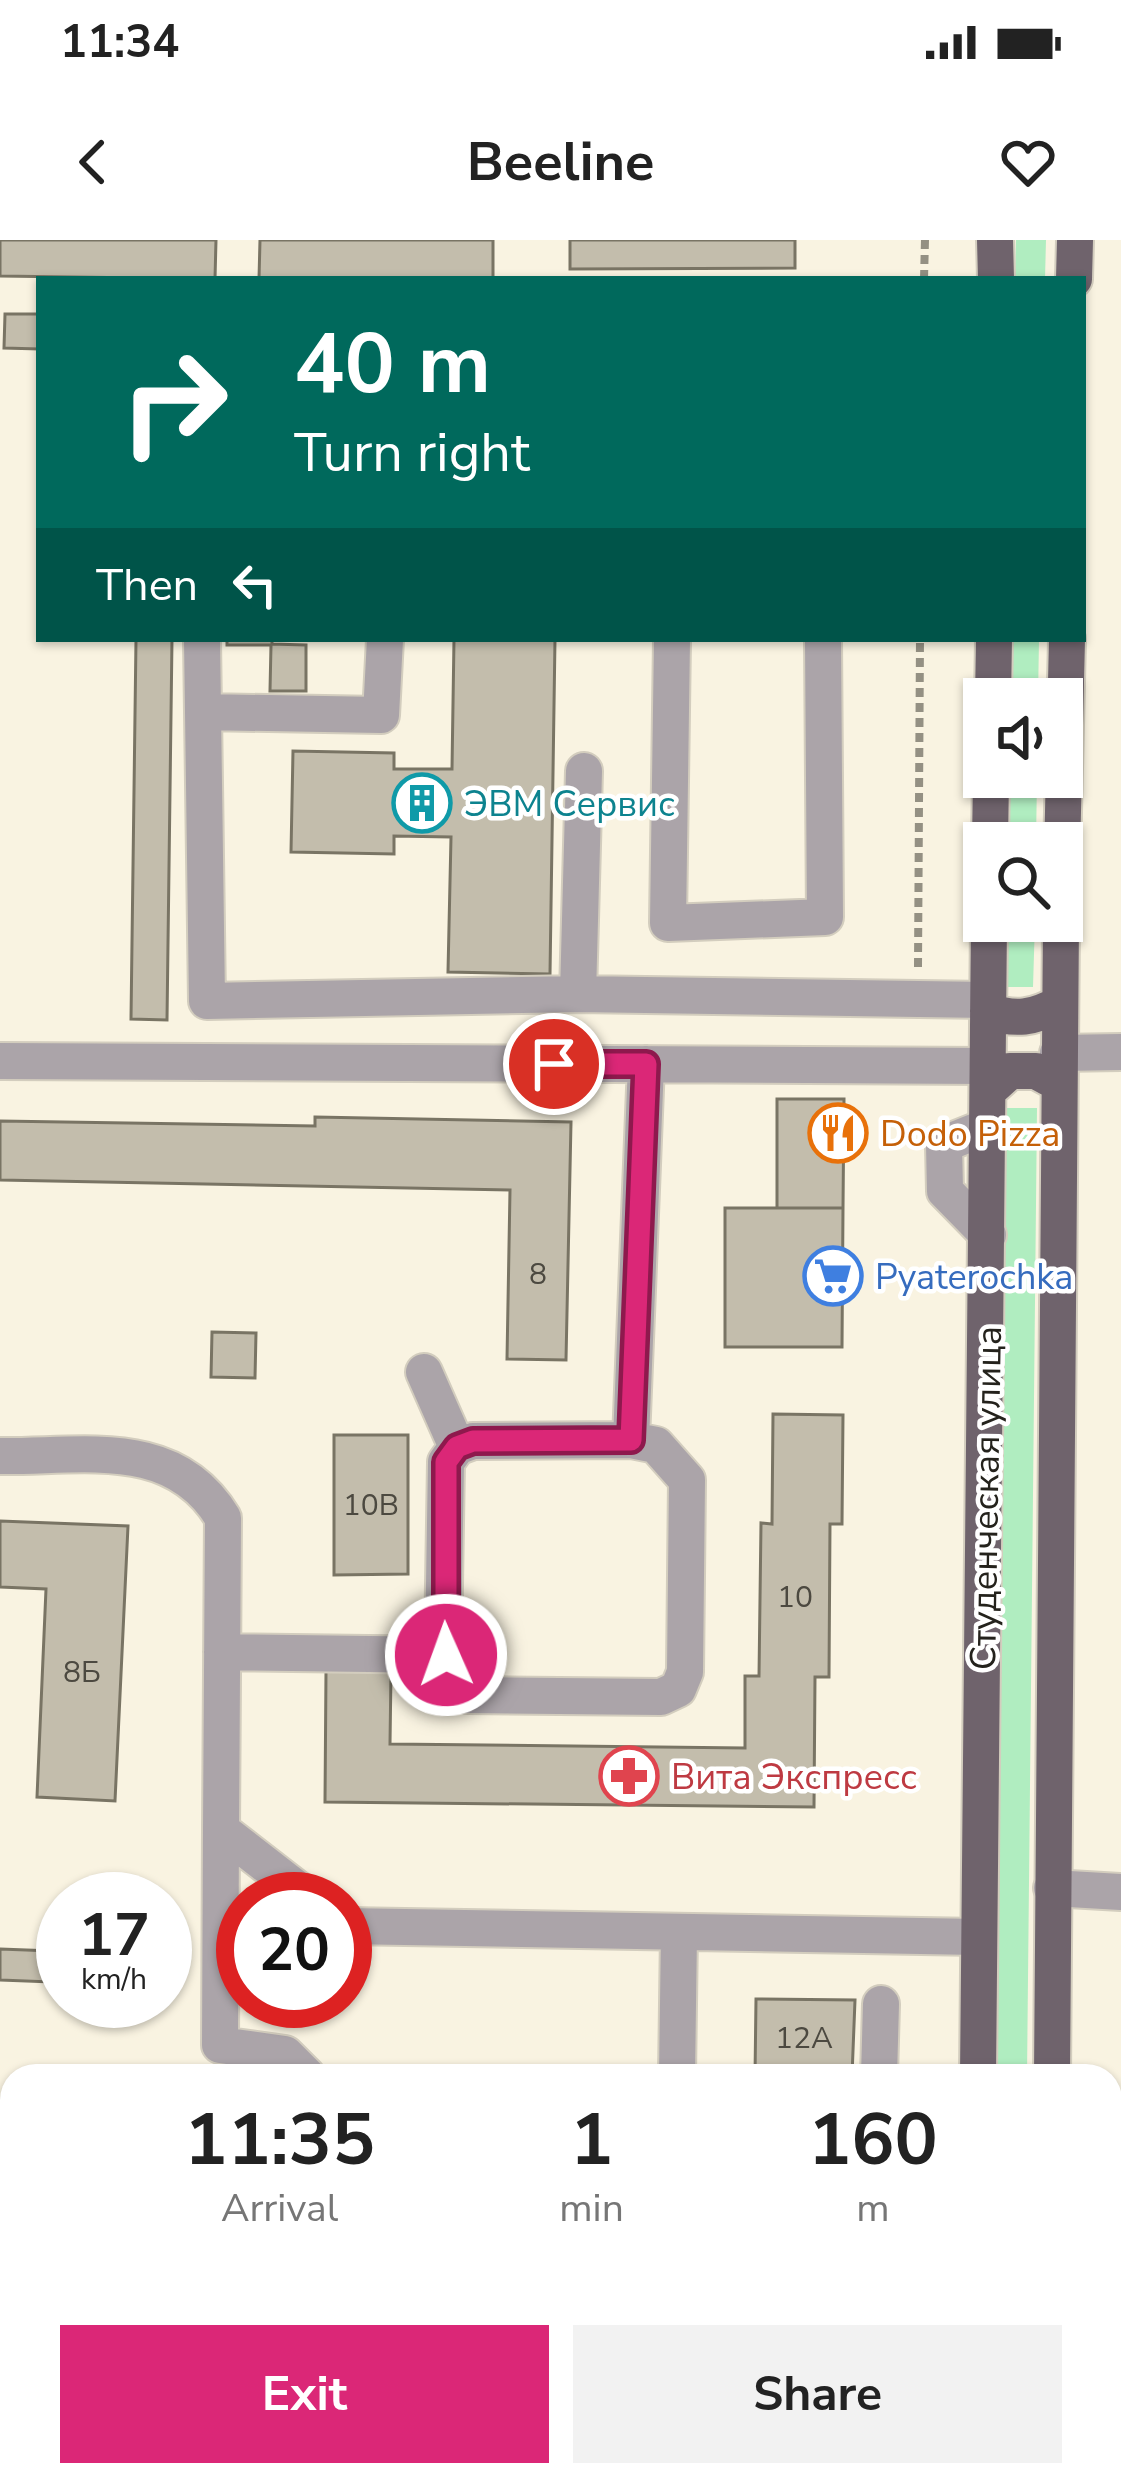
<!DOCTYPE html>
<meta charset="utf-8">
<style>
:root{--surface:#fff;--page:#f2f2f2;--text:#222;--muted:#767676;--accent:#db2777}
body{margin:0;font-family:"Nunito Sans",sans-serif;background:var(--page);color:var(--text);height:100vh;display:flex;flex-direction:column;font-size:45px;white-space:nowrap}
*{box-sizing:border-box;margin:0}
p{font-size:39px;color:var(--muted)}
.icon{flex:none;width:66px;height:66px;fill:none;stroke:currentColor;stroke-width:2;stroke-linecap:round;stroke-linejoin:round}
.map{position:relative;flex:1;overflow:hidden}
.sheet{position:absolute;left:0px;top:1824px;width:1122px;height:423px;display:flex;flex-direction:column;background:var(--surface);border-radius:36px 36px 0 0;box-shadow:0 3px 9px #0004}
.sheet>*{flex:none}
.guide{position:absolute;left:36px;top:36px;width:1050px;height:366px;border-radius:0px;box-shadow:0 3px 9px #0004;background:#00695c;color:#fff;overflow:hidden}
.tools{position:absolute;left:963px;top:438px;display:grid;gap:24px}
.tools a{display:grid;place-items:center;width:120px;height:120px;border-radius:0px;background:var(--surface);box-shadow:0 3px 9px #0004;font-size:60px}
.speed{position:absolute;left:36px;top:1632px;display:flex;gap:24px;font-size:60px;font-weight:700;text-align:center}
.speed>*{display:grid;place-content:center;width:156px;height:156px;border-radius:50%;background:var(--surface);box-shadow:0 3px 9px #0004;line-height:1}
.speed small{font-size:30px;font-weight:400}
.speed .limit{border:18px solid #d22;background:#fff;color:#111}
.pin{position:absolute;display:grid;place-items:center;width:102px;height:102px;color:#fff;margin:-51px;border:6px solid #fff;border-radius:50%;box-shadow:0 3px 12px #0007}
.me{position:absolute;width:132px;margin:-66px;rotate:358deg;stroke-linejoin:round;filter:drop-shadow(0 0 9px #0008)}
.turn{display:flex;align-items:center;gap:42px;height:252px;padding:0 60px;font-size:54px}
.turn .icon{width:156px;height:156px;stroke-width:2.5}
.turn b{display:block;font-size:84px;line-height:102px}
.then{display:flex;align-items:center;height:114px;padding:0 60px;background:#0003;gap:24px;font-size:45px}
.eta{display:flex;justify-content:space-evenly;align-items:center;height:204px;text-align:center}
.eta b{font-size:72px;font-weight:700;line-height:84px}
.cta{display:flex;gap:24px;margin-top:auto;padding:24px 60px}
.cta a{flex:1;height:138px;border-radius:0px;background:var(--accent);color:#fff;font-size:48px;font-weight:700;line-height:138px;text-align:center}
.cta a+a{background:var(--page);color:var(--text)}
.status{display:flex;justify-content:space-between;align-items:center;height:84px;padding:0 60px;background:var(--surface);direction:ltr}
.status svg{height:33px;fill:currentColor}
header{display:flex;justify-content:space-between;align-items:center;height:156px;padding:0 60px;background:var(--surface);font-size:54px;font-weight:700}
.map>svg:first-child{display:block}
.green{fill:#b0edc0}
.building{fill:#c3bdac;stroke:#797464;stroke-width:3}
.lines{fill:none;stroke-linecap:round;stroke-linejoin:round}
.minor-casing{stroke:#d3cdbe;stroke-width:40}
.major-casing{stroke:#d3cdbe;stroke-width:40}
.path{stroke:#949083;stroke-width:8;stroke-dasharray:9 6;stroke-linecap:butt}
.minor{stroke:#aba4a9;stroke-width:36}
.major{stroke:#6f636c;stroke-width:36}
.route-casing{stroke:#8e194d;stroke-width:30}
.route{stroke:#db2777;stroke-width:21}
.labels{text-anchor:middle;stroke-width:9;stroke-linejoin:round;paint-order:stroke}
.number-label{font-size:30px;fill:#4c4940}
.culture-label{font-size:36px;fill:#0d838f;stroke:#fff;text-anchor:start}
.food-label{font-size:36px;fill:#c56008;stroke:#fff;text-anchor:start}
.shop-label{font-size:36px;fill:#366cbe;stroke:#fff;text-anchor:start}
.street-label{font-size:36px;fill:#24221c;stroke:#fff}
.health-label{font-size:36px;fill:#be3a42;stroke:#fff;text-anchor:start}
</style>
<div class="status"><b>11:34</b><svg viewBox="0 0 49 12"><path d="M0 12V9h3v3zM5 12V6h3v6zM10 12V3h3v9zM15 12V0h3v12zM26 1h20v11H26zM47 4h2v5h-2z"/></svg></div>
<header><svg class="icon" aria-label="back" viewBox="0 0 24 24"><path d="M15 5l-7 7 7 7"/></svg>Beeline<svg class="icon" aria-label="heart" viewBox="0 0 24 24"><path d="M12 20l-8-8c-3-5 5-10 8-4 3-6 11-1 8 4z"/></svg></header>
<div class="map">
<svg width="1121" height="2246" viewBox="0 0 1121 2246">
<rect width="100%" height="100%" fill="#f9f3e1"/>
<path class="green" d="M1016 0H1046L1045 39H1015Z
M1011 399H1039L1038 459H1010Z
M1009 537H1037L1036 603H1009Z
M1008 681H1035L1033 747H1007Z
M1006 868H1037L1027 1836H996Z"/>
<path class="building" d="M0 0H216L215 39 0 36Z
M260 0H493V39H259Z
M570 0H795V28L570 29Z
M5 74H39V109L4 108Z
M136 399H172L167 780 131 779Z
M227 399H272V404L306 405V451H270L271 405H227Z
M454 399H555L550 734 448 732 451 597 394 596V614L291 612 293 511 394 513V529H452Z
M777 859H844L843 968H777Z
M315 877 571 882 566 1120 507 1119 510 950 0 940V881L315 886Z
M725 968H843L842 1107H725Z
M212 1092 256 1093 255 1138 211 1137Z
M773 1174 843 1175 842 1284H830L829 1437H815L814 1567 325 1562 326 1431 391 1432 390 1504 745 1508V1436H759L761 1283 772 1284Z
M334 1195H408V1334L334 1335Z
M0 1281 128 1286 115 1561 37 1557 46 1349 0 1347Z
M0 1709 52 1711 51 1742 0 1740Z
M756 1759 855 1760 852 1836H755Z
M89 2235H165L164 2246H89Z
M744 2235H839V2246H763V2238Z"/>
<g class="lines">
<defs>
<path id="minor" d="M202 399 207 761 578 754
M672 399 668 683 825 677 823 399
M203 472 381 475 385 399
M584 531 578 754 988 760
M1058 813 1121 812
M0 821 988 826
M988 995 945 951 944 904 989 886
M424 1132 457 1207
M631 1200 473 1201 457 1207 446 1222 443 1406 452 1435 468 1455 661 1457 678 1449 685 1432 687 1240 656 1205 631 1200 646 824
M0 1216C84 1217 174 1196 223 1278L221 1590 310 1659
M222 1412 446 1415
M221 1590 220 1805 285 1814 307 1836
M1052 1648 1121 1652
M345 1686 979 1697
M677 1836 679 1692
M879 1836 881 1764
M0 2087 12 2088
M1110 2092 1121 2093
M199 2235V2244L216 2246
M694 2246 695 2235
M870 2246V2235"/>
<path id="major" d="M995 0 996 39
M1074 39 1075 0
M993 459 994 399
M990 603 991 537
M1062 615 1067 399
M988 771C1015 781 1034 778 1059 764
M989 850 1010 831H1036L1058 843
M978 1836 989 681
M1052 1836 1061 681
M971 2246V2235
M1049 2246V2235"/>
</defs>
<use href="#minor" class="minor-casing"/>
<use href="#major" class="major-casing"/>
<path class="path" d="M924 39 925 0
M918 727 920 399"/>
<use href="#minor" class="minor"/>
<use href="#major" class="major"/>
</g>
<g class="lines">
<defs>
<path id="route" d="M446 1415V1222L457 1207 473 1201 631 1200 646 824H554"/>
</defs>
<use href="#route" class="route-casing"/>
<use href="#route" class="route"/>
</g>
<defs>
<symbol id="building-ring" viewBox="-11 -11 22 22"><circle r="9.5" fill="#fff" stroke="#0f9aa8" stroke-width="1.5"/><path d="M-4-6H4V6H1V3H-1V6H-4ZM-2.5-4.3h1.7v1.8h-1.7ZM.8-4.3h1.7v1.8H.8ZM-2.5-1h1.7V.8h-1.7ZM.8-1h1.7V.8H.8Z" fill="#0f9aa8"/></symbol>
<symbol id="restaurant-ring" viewBox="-11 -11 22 22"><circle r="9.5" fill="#fff" stroke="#e8710a" stroke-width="1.5"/><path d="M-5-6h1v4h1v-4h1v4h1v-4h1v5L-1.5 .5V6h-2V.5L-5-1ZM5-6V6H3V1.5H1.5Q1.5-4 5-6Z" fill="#e8710a"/></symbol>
<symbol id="supermarket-ring" viewBox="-11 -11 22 22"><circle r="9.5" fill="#fff" stroke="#3f7fe0" stroke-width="1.5"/><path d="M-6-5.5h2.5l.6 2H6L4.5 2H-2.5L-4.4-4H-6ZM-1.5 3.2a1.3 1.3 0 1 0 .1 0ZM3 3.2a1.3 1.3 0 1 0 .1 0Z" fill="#3f7fe0"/></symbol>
<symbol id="pharmacy-ring" viewBox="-11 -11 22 22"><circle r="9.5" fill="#fff" stroke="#e0444e" stroke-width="1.5"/><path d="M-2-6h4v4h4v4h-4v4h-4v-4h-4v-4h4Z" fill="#e0444e"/></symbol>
</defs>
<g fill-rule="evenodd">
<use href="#building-ring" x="389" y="530" width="66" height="66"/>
<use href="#restaurant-ring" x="805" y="860" width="66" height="66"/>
<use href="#supermarket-ring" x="800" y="1003" width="66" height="66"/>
<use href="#pharmacy-ring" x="596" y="1503" width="66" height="66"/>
</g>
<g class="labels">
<g class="number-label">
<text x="538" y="1044">8</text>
<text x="371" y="1275">10В</text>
<text x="795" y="1367">10</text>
<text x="82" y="1442">8Б</text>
<text x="804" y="1808">12А</text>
</g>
<g class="culture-label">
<text x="464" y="576">ЭВМ Сервис</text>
</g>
<g class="food-label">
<text x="880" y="906">Dodo Pizza</text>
</g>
<g class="shop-label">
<text x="875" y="1049">Pyaterochka</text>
</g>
<g class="street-label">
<text transform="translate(985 1258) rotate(-89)" y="13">Студенческая улица</text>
</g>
<g class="health-label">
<text x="671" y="1549">Вита Экспресс</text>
</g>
</g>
</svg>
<div class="tools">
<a><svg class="icon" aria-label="sound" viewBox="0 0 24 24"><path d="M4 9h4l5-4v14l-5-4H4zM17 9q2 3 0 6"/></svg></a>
<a><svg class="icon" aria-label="search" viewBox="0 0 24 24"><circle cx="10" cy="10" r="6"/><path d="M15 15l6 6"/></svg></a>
</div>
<div class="speed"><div>17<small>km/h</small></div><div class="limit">20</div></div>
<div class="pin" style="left:554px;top:824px;background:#d93025"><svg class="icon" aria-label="arrive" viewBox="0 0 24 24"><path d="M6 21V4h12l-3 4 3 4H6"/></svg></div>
<svg class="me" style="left:446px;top:1415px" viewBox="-20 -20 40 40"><circle r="17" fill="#db2777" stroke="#fff" stroke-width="3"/><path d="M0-11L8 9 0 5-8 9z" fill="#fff"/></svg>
<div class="guide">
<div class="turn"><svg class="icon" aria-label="right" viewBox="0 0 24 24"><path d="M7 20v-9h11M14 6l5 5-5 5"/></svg><div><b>40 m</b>Turn right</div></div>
<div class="then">Then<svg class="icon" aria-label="left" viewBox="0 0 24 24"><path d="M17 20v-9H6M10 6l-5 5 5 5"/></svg></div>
</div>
<section class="sheet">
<div class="eta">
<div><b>11:35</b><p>Arrival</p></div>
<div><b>1</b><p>min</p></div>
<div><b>160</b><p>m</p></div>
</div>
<div class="cta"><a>Exit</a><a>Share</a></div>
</section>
</div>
